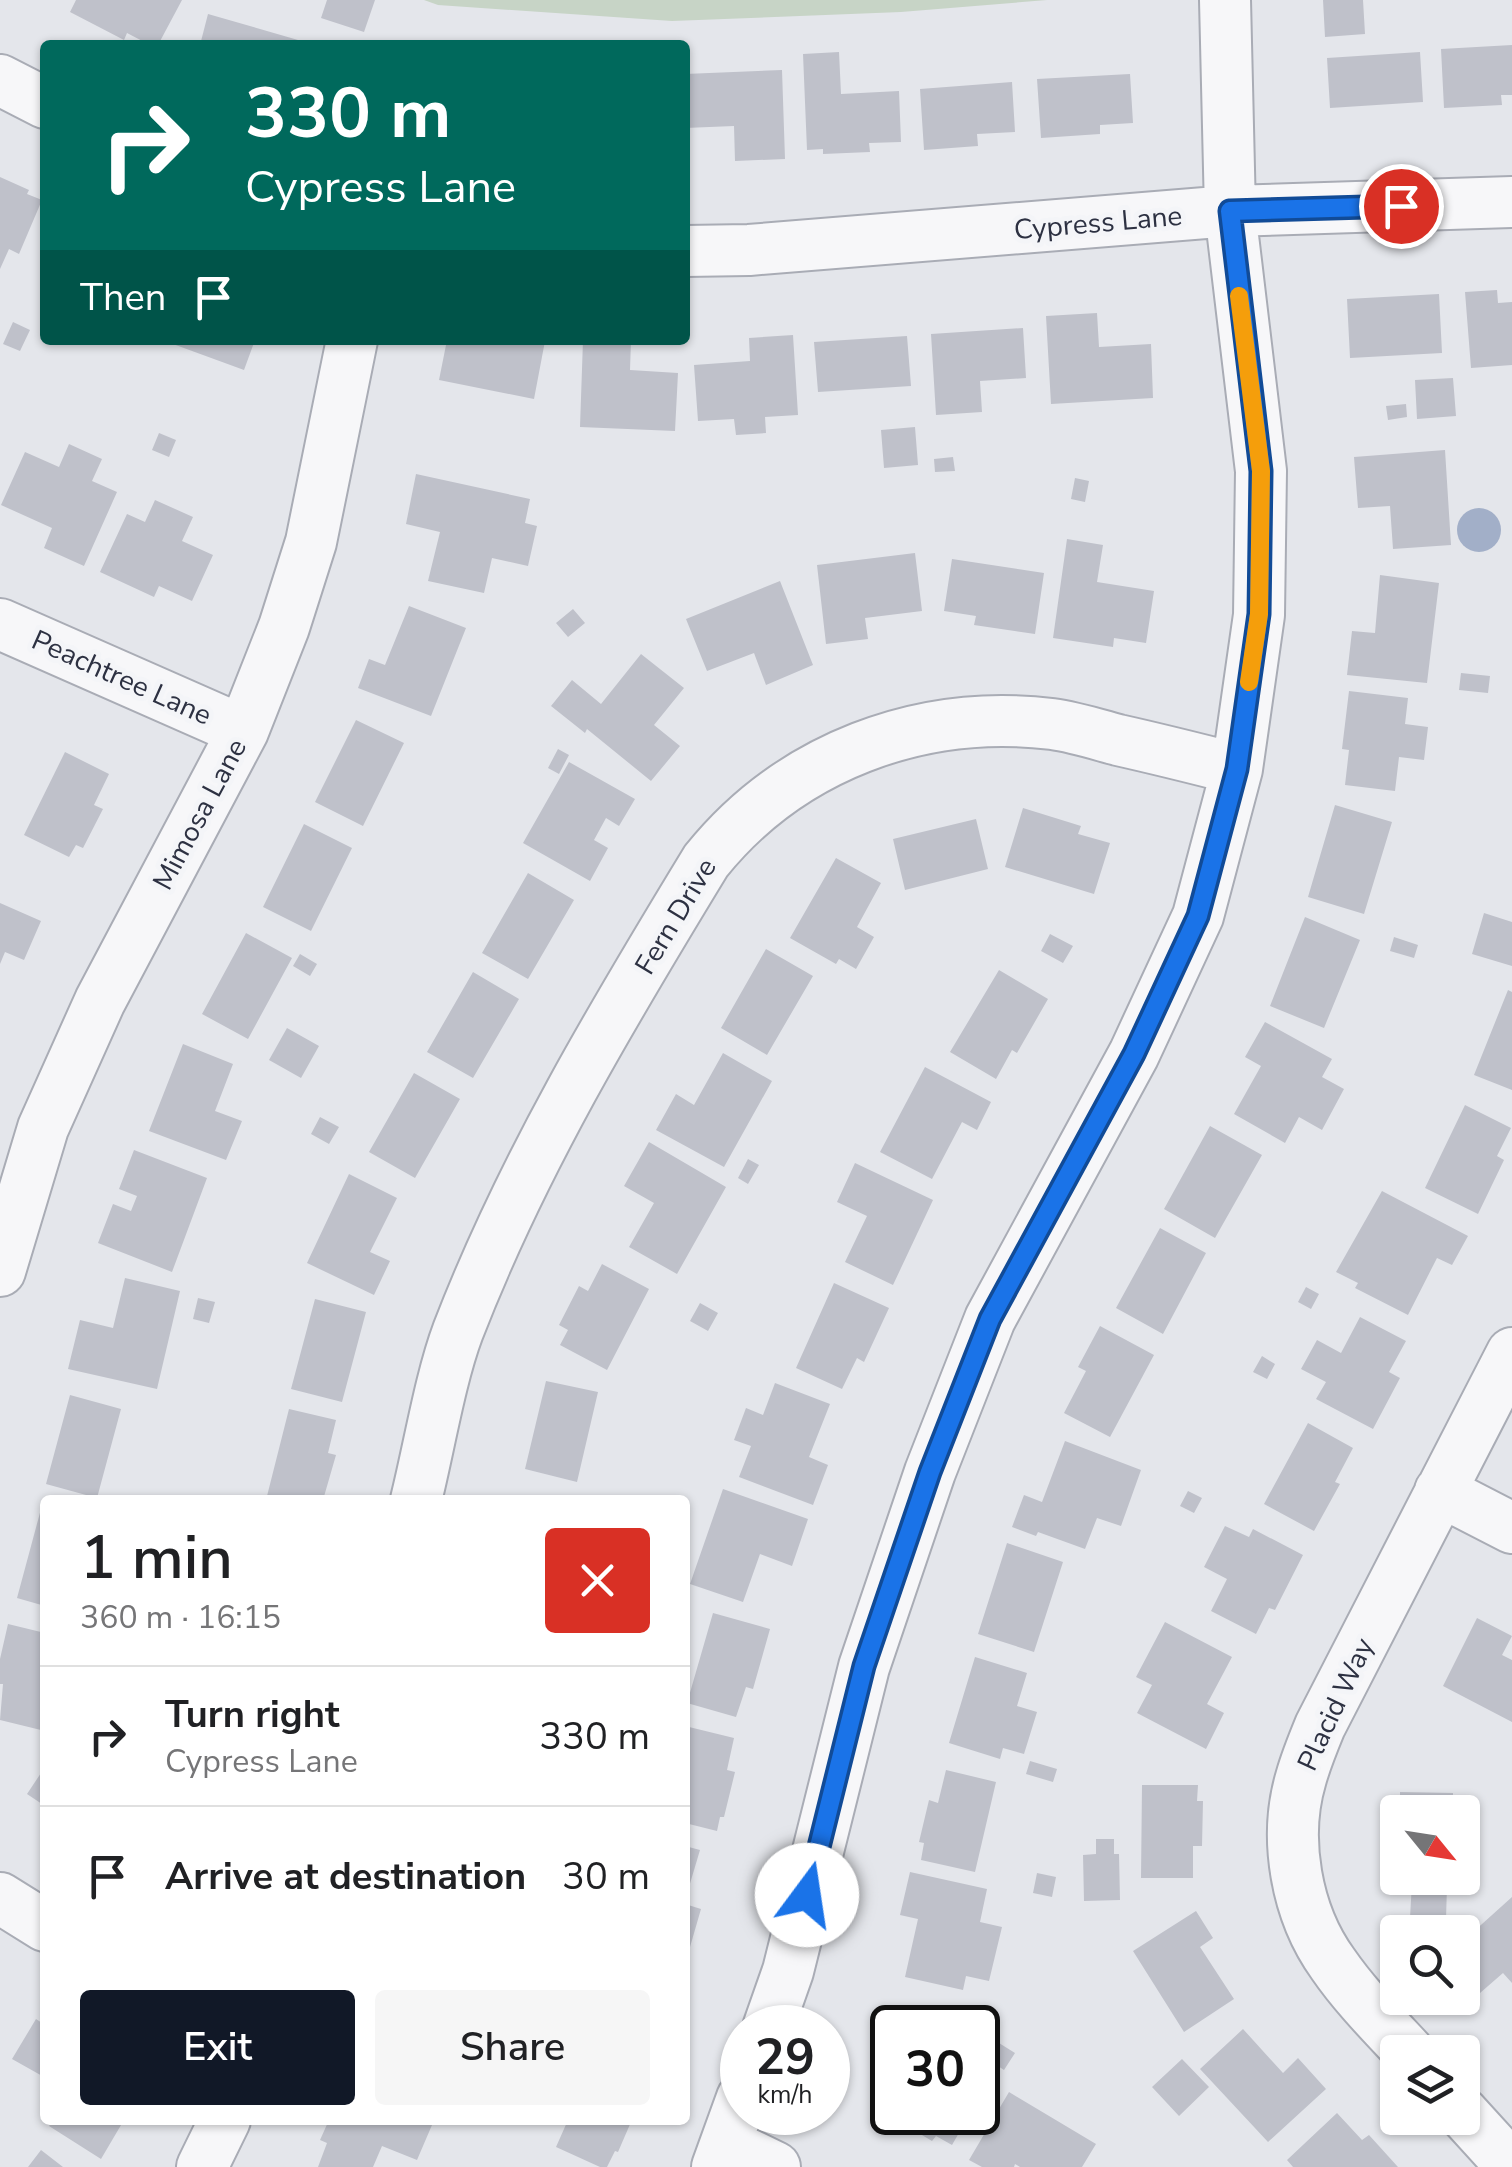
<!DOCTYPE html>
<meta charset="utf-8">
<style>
:root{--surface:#fff;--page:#f6f6f6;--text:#202124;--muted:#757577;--line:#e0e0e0;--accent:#111827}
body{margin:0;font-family:"Nunito Sans",sans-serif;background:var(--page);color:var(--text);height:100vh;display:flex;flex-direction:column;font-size:38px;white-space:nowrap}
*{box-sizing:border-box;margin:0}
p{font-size:32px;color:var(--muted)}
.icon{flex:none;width:55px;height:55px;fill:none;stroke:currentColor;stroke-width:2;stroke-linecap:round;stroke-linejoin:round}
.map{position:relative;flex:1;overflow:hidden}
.panel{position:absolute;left:40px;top:1495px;width:650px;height:630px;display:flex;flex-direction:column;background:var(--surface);border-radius:10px;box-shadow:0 2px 8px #0004}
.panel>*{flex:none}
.top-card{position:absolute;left:40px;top:40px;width:650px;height:305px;border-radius:10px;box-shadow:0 2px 8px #0004;background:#00695c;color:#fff;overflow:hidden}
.needle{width:65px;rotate:120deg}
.fabs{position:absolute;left:1380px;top:1795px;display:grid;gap:20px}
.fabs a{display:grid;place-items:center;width:100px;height:100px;border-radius:10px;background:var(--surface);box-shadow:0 2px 8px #0004;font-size:50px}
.speed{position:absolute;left:720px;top:2005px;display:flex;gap:20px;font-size:50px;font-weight:700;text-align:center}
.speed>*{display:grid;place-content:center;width:130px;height:130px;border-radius:50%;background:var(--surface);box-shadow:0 2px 8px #0004;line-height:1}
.speed small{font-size:25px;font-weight:400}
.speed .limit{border:5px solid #111;border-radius:15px;background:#fff;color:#111}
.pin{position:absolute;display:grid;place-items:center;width:85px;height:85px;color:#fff;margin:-42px;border:5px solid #fff;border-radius:50%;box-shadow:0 2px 10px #0007}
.me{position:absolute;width:110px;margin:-55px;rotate:14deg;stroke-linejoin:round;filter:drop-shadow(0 0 8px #0008)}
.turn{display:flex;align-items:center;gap:35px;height:210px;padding:0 40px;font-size:45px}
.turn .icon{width:130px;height:130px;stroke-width:2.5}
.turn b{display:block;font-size:70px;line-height:85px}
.then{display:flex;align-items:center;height:95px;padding:0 40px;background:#0003;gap:20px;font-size:38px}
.round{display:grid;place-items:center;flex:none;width:105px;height:105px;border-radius:10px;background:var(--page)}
.headline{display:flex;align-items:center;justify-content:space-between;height:170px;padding:0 40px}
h1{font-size:60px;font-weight:600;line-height:75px}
.cta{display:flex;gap:20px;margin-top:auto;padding:20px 40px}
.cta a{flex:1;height:115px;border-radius:10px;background:var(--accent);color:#fff;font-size:40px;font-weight:600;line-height:115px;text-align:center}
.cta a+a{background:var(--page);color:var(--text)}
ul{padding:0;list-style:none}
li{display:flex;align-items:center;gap:30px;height:140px;padding:0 40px;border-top:2px solid var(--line)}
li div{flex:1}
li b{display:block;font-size:38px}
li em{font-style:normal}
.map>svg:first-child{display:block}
.green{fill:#c7d4c6}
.water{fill:#a2afc8}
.building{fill:#bfc1ca}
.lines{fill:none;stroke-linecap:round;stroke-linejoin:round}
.minor-casing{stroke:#a9acb5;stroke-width:54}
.minor{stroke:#f7f7f9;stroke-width:50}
.route-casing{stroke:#114b97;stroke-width:25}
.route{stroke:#1a73e8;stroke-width:18}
.slow{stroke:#f59e0b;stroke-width:18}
.labels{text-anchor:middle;stroke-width:10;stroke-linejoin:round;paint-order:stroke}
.street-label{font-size:28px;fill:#2d3142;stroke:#f4f5f8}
</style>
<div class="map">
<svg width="1512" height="2167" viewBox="0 0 1512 2167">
<rect width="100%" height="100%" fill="#e4e6eb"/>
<path class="green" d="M424 0H1047L901 12 672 21 438 5Z"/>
<path class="water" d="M1457 530a22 22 0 1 1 44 0a22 22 0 1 1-44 0Z"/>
<path class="building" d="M76 0H182L158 45H150L127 33 124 40 70 12Z
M327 0H375L364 32 321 18Z
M1323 0H1363L1365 34 1325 37Z
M208 14 298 40 297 45H200Z
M1512 45V95H1501L1502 105 1444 108 1441 49Z
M839 52 841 94 899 91 901 142 869 143 870 152 823 154V149L807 150 803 54Z
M1420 52 1423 102 1330 108 1327 58Z
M782 70 785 159 735 161 734 126 685 128V74Z
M1130 74 1133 123 1100 125V134L1041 138 1037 79Z
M1012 82 1015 132 977 134 978 146 924 150 920 89Z
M0 177 29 190 27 194 42 200 19 254 9 249 0 269Z
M1497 290 1498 303 1512 302V365L1471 368 1465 292Z
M1439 294 1442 353 1350 358 1347 299Z
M1097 313 1099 347 1151 344 1153 398 1051 404 1046 316Z
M13 322 30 330 20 351 3 344Z
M1023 328 1026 378 980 381 982 412 936 415 931 334Z
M793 335 798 415 765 417 766 433 736 435 734 419 698 421 694 365 750 361 749 338Z
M907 336 911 386 818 392 814 342Z
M162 340H255L244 370Z
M447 340 545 341 534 399 439 380Z
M583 340H631L630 370 678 373 675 431 580 427Z
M1453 378 1456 416 1417 419 1415 380Z
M1406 404 1407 417 1388 420 1386 406Z
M915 427 918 465 884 468 881 430Z
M159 433 176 440 169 457 152 450Z
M69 444 102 459 92 481 117 492 84 566 44 548 52 528 1 505 25 452 59 467Z
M1445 450 1451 545 1393 549 1390 506 1358 508 1354 457Z
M953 457 955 471 935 472 934 459Z
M416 474 530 499 525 523 537 526 528 566 492 558 484 593 428 581 440 532 406 524Z
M1075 478 1089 481 1085 502 1071 499Z
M155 500 193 517 182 541 213 555 192 601 159 586 154 597 100 572 127 514 145 522Z
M1067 539 1103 545 1097 582 1154 591 1146 643 1114 638 1113 647 1053 638Z
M915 553 922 611 865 618 868 639 826 644 817 565Z
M952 559 1044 573 1035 634 974 625 976 616 944 611Z
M1380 575 1439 583 1427 683 1347 675 1352 631 1375 633Z
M780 581 813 665 766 685 754 653 707 671 686 619Z
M409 606 466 628 431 716 358 688 369 659 385 665Z
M573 609 585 623 568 637 556 623Z
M641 654 684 688 654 725 680 746 651 781 587 729 585 733 551 706 572 680 601 704Z
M1461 673 1490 676 1488 693 1459 690Z
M1349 691 1408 698 1405 724 1428 727 1424 760 1399 757 1395 791 1345 785 1349 750 1342 749Z
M356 720 404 743 363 826 315 802Z
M558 749 569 755 559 774 548 768Z
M65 752 109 774 94 805 103 809 83 848 76 845 69 857 24 835Z
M569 762 635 799 619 826 606 818 594 840 608 848 590 881 523 843Z
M1335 805 1392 822 1364 914 1308 897Z
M1023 808 1081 826 1078 834 1110 843 1094 894 1005 867Z
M976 819 988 869 905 890 893 839Z
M304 824 352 848 311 931 263 907Z
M836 858 881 883 857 927 874 937 856 969 839 959 836 964 790 938Z
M528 873 574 900 528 979 482 953Z
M0 903 41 921 24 960 5 952 0 964Z
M1484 913 1512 922V966L1472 954Z
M1305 917 1360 940 1324 1028 1270 1006Z
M246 933 292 958 248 1039 202 1014Z
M1050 934 1073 946 1063 963 1041 951Z
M1394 937 1418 945 1414 958 1390 951Z
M766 949 813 976 767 1055 721 1028Z
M300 954 317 964 310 976 293 966Z
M999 970 1048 999 1017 1053 1012 1050 996 1079 950 1052Z
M473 972 519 999 473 1078 427 1052Z
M1508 990 1512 992V1090L1474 1075Z
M1265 1022 1332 1059 1322 1077 1344 1089 1322 1130 1299 1117 1285 1143 1234 1114 1261 1066 1245 1057Z
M287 1028 319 1046 301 1078 269 1060Z
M183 1044 233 1064 215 1111 242 1121 226 1160 149 1131Z
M723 1053 772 1081 724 1167 656 1130 676 1094 694 1105Z
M925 1067 991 1102 977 1130 962 1122 932 1179 880 1152Z
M414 1073 460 1099 415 1178 369 1152Z
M1465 1105 1511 1128 1497 1156 1504 1160 1478 1214 1425 1188Z
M320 1117 339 1127 329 1144 311 1134Z
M1210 1126 1262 1155 1215 1238 1164 1209Z
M649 1142 726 1187 677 1274 629 1247 654 1203 624 1186Z
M134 1150 207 1178 172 1272 98 1243 113 1204 131 1211 137 1196 119 1189Z
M748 1159 759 1165 748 1184 738 1178Z
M855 1163 933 1200 893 1285 845 1262 867 1216 837 1202Z
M349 1174 397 1198 370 1252 390 1261 374 1295 307 1263Z
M1382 1191 1468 1236 1452 1265 1437 1258 1408 1315 1355 1288 1358 1283 1336 1272Z
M1160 1228 1206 1253 1163 1334 1116 1308Z
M602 1264 649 1289 607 1370 560 1345 568 1330 559 1325 579 1286 588 1291Z
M125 1278 180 1291 157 1389 68 1369 80 1320 113 1328Z
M834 1283 889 1308 864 1362 857 1358 842 1389 796 1368Z
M1306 1287 1319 1294 1311 1309 1298 1302Z
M198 1298 215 1302 209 1323 193 1319Z
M315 1299 366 1312 342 1402 291 1389Z
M700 1303 718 1313 708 1331 690 1321Z
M1360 1317 1406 1341 1389 1372 1400 1378 1373 1429 1316 1399 1326 1382 1301 1369 1317 1340 1341 1353Z
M1100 1326 1154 1355 1110 1437 1064 1413 1086 1371 1078 1367Z
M1262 1356 1275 1364 1267 1379 1253 1372Z
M546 1381 598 1392 577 1482 525 1469Z
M775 1383 830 1404 809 1457 828 1465 813 1505 739 1477 751 1446 734 1440 746 1408 763 1415Z
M70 1395 121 1409 97 1498 46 1484Z
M289 1409 336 1420 328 1453 336 1455 323 1500H266Z
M1308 1423 1353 1448 1335 1482 1340 1484 1314 1531 1264 1504Z
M1065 1441 1141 1470 1121 1526 1097 1518 1085 1549 1038 1532 1036 1536 1012 1527 1024 1495 1042 1502Z
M723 1489 808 1519 792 1566 760 1554 743 1602 690 1584Z
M1188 1491 1202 1498 1194 1513 1180 1506Z
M41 1509 45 1510V1606L17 1598Z
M1225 1526 1249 1537 1253 1529 1303 1555 1275 1610 1269 1608 1256 1634 1211 1611 1227 1579 1204 1567Z
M1007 1543 1063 1562 1034 1652 978 1634Z
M713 1613 770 1629 753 1689 746 1687 736 1717 687 1703Z
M1477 1618 1512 1636 1502 1655 1512 1660V1722L1443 1686Z
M1165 1622 1232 1657 1207 1704 1224 1713 1206 1749 1137 1713 1152 1685 1136 1677Z
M8 1624 45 1633V1731L0 1720 3 1684H0V1659Z
M975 1657 1027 1673 1017 1706 1037 1712 1024 1754 1003 1748 1000 1759 949 1743Z
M685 1726 734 1738 727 1770 735 1772 724 1817H720L717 1831 685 1823Z
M1030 1761 1057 1769 1053 1782 1026 1774Z
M45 1767V1806L27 1794Z
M946 1770 996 1782 975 1872 921 1860 924 1843 919 1842 929 1800 938 1803Z
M1142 1785H1198L1197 1801H1203L1202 1846H1193V1878H1141Z
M1400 1792 1453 1793V1812H1400Z
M1096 1839H1114V1854H1119L1120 1900 1084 1901 1083 1855 1096 1854Z
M685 1846 700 1850 686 1897H685Z
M910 1872 987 1889 980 1922 1002 1927 989 1981 966 1976 963 1990 905 1977 918 1919 900 1915Z
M1037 1873 1056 1877 1052 1897 1033 1893Z
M1398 1878H1451V1886H1447L1446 1919 1410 1918 1412 1882H1397Z
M1512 1897V1983L1503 1973 1480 1993 1462 1974V1942Z
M685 1904 701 1909 690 1947 685 1946Z
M1196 1911 1213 1938 1200 1947 1234 1999 1184 2032 1133 1951Z
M36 2019 45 2025 44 2077 12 2059Z
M1243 2029 1283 2073 1298 2058 1326 2089 1268 2142 1200 2069Z
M999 2043 1015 2053 1004 2070 989 2060Z
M1182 2059 1209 2087 1179 2116 1152 2087Z
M892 2060V2104L873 2092Z
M1009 2092 1096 2144 1082 2167H1020L1015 2164 1014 2167H982L969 2160Z
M898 2112H971L952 2145 936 2136 932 2141 895 2119Z
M1337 2113 1362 2140 1369 2135 1398 2167H1293L1287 2160Z
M53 2120H124L101 2159 49 2126Z
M329 2120H419L432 2125 417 2160 382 2146 373 2167H318L327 2143 320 2140Z
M568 2120H627L631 2122 618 2152 615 2151 607 2167H600L556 2147Z
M41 2150 63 2167H28Z"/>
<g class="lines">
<defs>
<path id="minor" d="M0 80 45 103
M685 251 749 250 1230 211 1512 202
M0 624 243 731
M0 1271 43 1128 100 1001 243 731 284 627 311 542 352 340
M1440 1491 1512 1528
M416 1500C429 1448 440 1379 458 1331 522 1165 614 1012 706 861 790 757 920 708 1052 724 1074 727 1096 734 1118 740 1158 749 1198 759 1237 769
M0 1898 45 1926
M768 2028 788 1971 864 1667 930 1472 990 1319 1134 1054 1198 916 1237 769 1259 615 1261 471 1230 211 1225 0
M1409 2052C1383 2024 1355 1996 1333 1964 1296 1913 1283 1838 1301 1778 1306 1760 1313 1743 1320 1726L1512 1353
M1462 2112 1512 2167
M727 2144 775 2167
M202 2167 225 2120
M717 2167 742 2098"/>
</defs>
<use href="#minor" class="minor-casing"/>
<use href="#minor" class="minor"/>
</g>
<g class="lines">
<defs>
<path id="route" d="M807 1895 864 1666 930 1472 990 1319 1134 1054 1198 916 1237 769 1259 614 1261 471 1230 211 1401 206"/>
</defs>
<use href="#route" class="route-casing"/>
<use href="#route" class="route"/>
<path class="slow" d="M1239 296 1261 471 1259 614 1249 682"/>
</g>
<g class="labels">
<g class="street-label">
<text transform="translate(1098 222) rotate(-5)" y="10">Cypress Lane</text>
<text transform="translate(122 677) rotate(24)" y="10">Peachtree Lane</text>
<text transform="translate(199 814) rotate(-62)" y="10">Mimosa Lane</text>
<text transform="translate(675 916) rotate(-59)" y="10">Fern Drive</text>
<text transform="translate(1335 1704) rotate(-65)" y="10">Placid Way</text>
</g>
</g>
</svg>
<div class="fabs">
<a><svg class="needle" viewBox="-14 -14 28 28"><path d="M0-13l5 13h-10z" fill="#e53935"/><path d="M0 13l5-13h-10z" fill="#757577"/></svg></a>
<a><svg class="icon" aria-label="search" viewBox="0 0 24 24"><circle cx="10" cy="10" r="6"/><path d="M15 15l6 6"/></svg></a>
<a><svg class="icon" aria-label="layers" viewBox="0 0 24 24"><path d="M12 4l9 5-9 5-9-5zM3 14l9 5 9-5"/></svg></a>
</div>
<div class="speed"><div>29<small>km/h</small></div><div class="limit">30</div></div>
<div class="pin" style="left:1401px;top:206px;background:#d93025"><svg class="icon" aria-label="arrive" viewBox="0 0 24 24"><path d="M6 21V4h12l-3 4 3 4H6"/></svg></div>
<svg class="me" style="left:807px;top:1895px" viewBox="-20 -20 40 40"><circle r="19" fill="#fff"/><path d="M0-13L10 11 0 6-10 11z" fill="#1a73e8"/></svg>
<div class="top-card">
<div class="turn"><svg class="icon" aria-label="right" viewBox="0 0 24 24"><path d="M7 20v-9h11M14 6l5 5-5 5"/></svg><div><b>330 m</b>Cypress Lane</div></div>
<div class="then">Then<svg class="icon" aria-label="arrive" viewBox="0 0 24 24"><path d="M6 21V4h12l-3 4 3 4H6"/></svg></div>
</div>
<section class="panel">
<div class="headline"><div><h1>1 min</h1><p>360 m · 16:15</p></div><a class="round" style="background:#d93025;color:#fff"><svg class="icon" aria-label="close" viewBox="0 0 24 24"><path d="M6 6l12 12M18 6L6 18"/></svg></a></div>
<ul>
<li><svg class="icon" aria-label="right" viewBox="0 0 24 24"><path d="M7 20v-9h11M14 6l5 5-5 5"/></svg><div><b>Turn right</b><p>Cypress Lane</p></div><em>330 m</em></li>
<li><svg class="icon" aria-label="arrive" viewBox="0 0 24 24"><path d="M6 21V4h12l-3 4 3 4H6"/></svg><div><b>Arrive at destination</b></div><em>30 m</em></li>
</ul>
<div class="cta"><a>Exit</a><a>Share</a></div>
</section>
</div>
